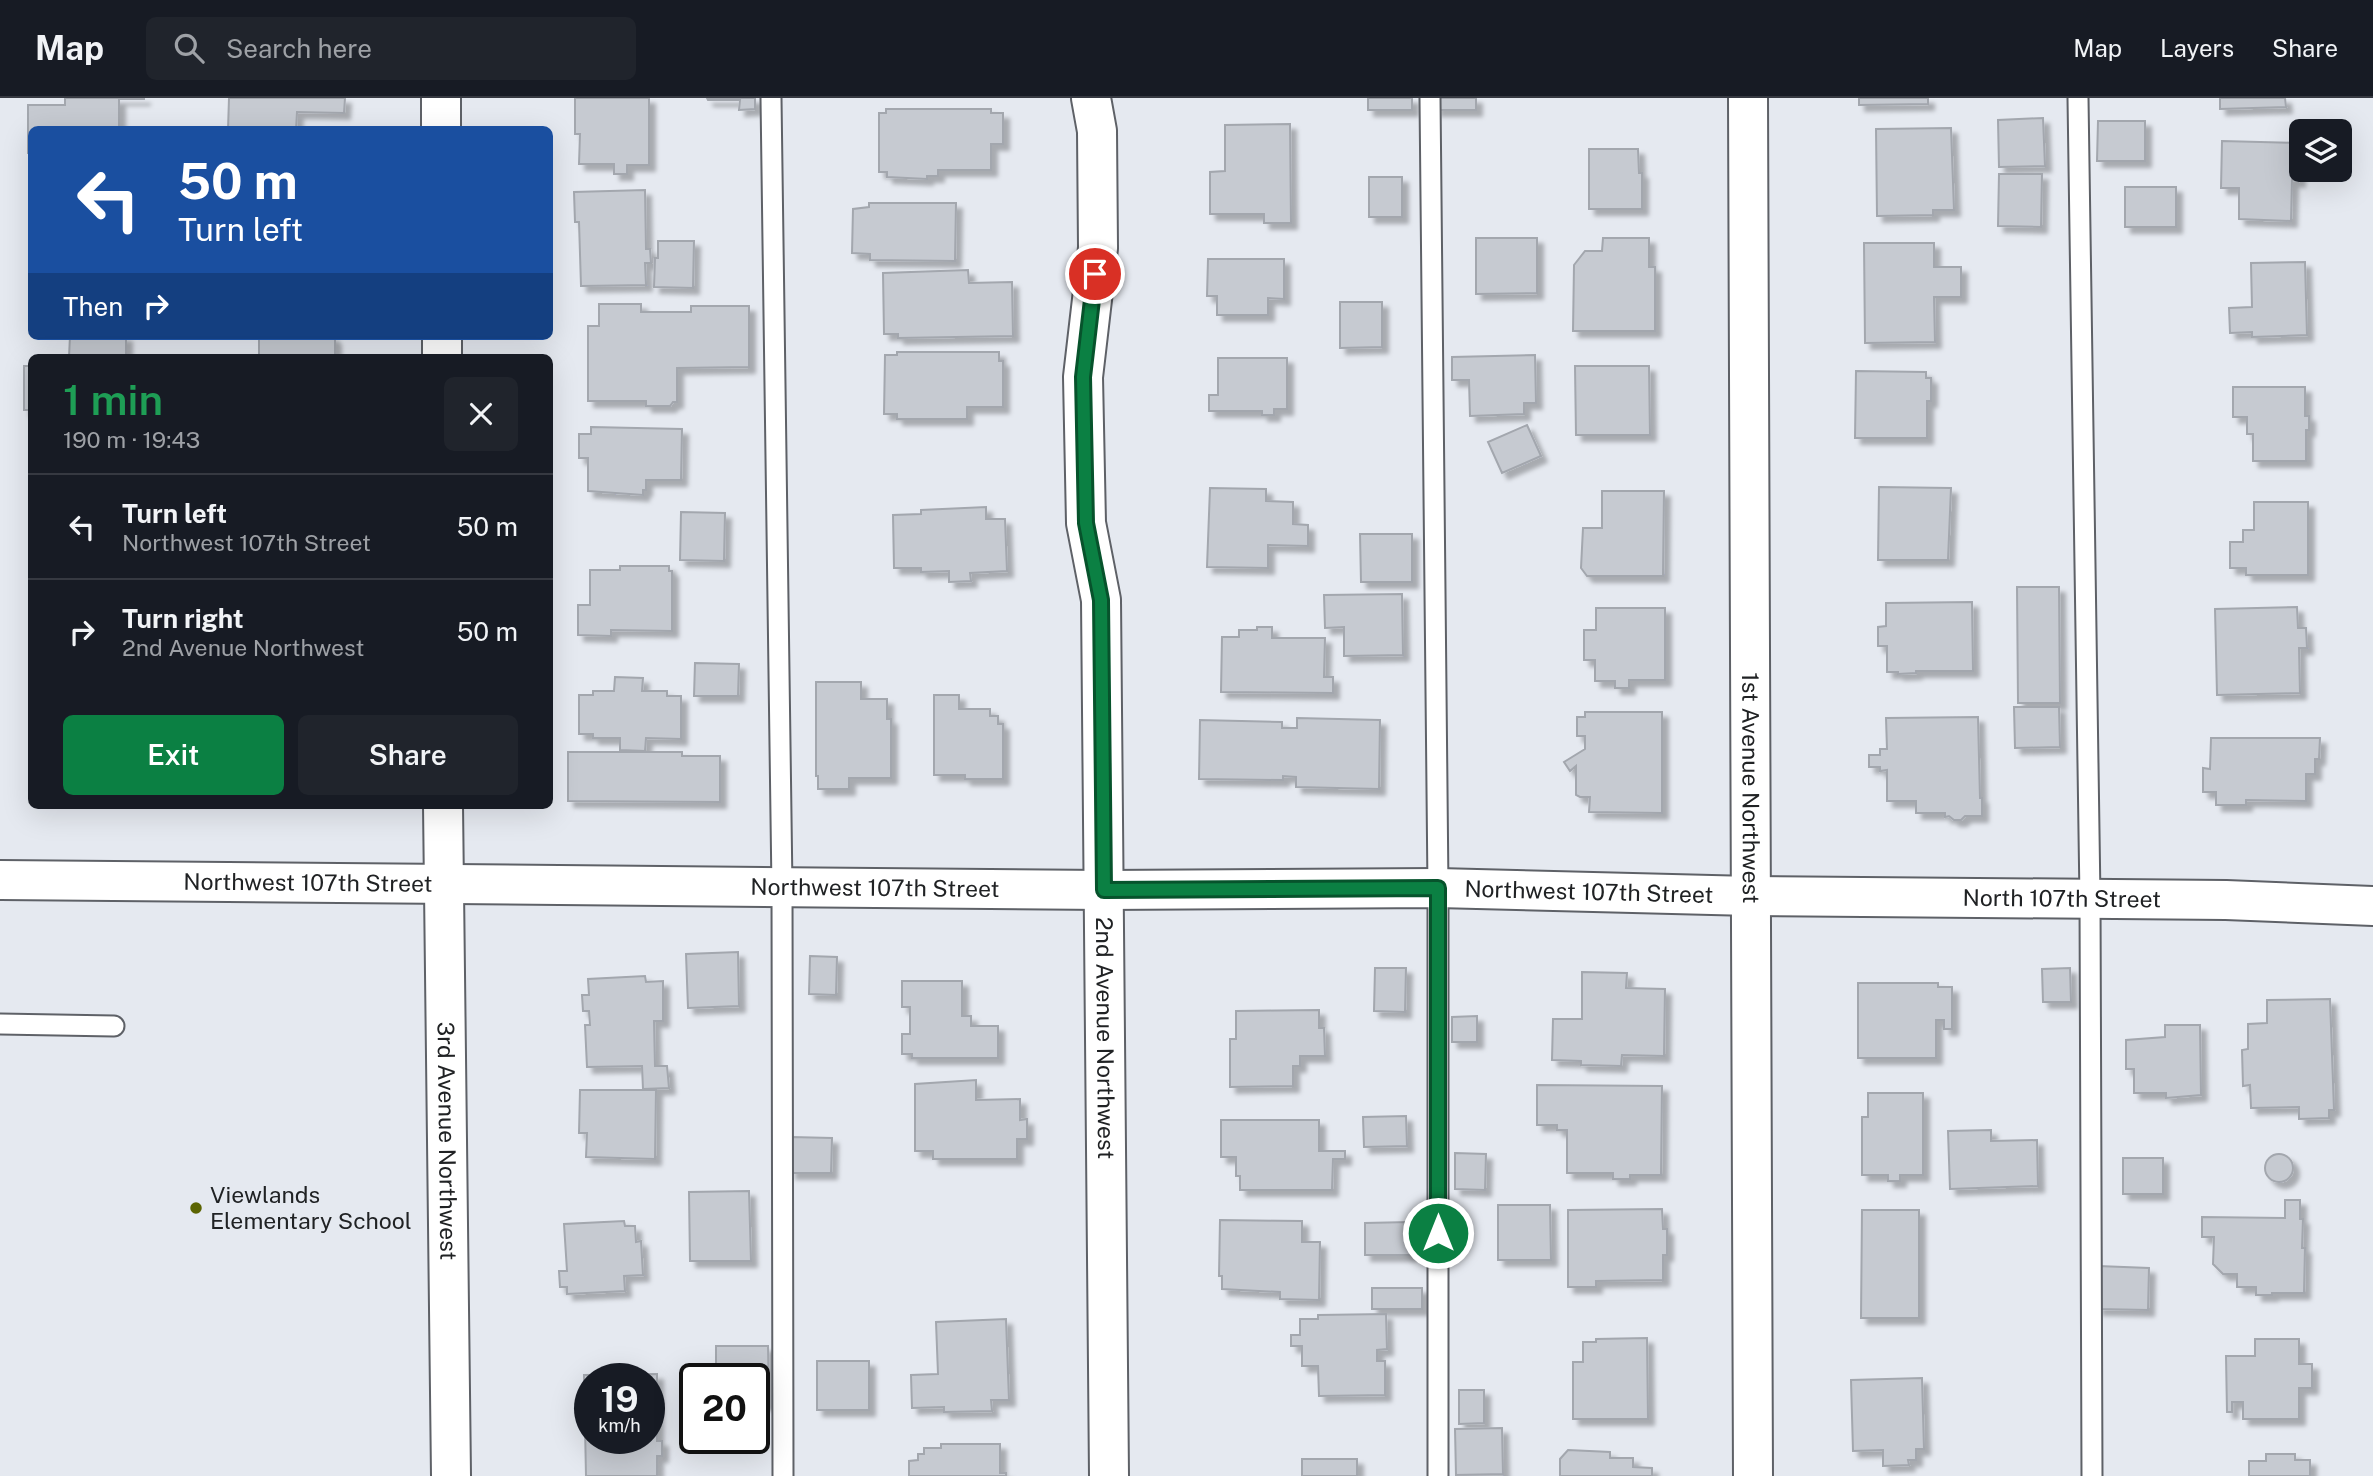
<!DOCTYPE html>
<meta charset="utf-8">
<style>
:root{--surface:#171b24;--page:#20242c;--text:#f1f3f6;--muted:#9ea1a6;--line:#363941;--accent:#0b8043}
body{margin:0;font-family:"Public Sans",sans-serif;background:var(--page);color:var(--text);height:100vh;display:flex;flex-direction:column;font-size:26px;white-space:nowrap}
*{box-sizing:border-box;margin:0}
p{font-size:23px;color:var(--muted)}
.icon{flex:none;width:38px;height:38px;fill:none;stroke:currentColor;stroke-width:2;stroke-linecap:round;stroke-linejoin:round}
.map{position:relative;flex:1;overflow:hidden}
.drawer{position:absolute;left:28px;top:256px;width:525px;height:455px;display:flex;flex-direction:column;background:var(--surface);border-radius:10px;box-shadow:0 7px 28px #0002}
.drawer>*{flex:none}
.banner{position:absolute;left:28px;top:28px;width:525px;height:214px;border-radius:10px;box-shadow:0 7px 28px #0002;background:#1a4fa0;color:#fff;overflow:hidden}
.buttons{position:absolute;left:2289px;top:21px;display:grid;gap:14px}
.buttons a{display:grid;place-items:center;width:63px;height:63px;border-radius:10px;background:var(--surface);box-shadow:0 7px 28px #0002;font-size:35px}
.speed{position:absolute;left:574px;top:1265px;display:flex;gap:14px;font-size:35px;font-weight:700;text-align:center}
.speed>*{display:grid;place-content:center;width:91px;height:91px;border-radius:50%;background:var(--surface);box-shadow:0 7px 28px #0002;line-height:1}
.speed small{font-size:18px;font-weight:400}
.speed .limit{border:4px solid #111;border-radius:10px;background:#fff;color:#111}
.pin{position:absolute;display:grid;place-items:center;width:60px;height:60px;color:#fff;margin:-30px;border:4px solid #fff;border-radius:50%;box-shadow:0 2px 7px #0007}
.me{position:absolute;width:77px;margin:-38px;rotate:0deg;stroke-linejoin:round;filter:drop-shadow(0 0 5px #0008)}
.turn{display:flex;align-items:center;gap:24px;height:147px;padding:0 35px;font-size:32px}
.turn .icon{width:91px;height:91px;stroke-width:2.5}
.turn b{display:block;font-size:49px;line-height:60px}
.then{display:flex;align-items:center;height:66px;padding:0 35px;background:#0003;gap:14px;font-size:26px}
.round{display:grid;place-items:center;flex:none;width:74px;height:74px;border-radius:10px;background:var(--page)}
.headline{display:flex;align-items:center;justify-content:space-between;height:119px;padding:0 35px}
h1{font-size:42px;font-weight:600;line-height:52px;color:#1e9e55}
.primary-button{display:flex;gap:14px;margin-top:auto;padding:14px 35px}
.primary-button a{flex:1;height:80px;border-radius:10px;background:var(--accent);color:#fff;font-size:28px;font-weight:600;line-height:80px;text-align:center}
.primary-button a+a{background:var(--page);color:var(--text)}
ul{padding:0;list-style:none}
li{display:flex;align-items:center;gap:21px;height:105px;padding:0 35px;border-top:2px solid var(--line)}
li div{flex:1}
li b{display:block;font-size:26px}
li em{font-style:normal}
header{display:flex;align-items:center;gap:42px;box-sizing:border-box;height:98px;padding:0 35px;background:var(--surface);border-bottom:2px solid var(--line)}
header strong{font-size:33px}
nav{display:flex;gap:38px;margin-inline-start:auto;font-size:24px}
.search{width:490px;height:63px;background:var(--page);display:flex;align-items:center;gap:18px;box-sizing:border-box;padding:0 24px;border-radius:10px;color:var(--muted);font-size:26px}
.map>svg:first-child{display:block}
.building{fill:#c6cad1;stroke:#a3a7ae;stroke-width:2;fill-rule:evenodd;filter:url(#shadow)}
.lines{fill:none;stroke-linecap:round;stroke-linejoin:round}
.service-casing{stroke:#5e6167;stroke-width:23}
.minor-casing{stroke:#5e6167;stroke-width:42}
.tertiary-casing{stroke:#5e6167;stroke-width:42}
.service{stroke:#fff;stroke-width:19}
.minor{stroke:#fff;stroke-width:38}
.tertiary{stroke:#fff;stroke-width:38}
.route-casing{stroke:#07532c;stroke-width:18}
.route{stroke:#0b8043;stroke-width:12}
.poi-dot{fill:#5b6402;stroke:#e5e9f0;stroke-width:2.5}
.labels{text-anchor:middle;stroke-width:7;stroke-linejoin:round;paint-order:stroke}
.street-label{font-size:23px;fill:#202224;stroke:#e5e9f0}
.poi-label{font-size:23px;fill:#202224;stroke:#e5e9f0;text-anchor:start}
</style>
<header>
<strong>Map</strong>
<div class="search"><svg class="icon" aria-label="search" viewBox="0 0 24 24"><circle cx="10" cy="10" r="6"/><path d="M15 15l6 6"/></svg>Search here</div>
<nav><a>Map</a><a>Layers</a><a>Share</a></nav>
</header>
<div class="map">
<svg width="2373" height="1378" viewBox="0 0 2373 1378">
<defs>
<filter id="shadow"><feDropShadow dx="6" dy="6" stdDeviation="2" flood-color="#0004"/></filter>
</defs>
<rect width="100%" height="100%" fill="#e5e9f0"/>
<path class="building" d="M65 0H144V1H119V32H32V55H28V7H65Z
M229 0H345L344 15 297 14 296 32H228Z
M575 0H649V67H627V76H614V66H579L580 36H575Z
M707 0H755V11L739 12 740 2H708Z
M1368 0H1412V12H1368Z
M1435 0H1476V12H1435Z
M1859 0H1928V6L1859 7Z
M2220 0H2285L2286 9 2220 11Z
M886 11H991V15H1003V46H991V72H938V78H927V81L887 79V74H879V15H886Z
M2043 20 2045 68 1999 69 1998 22Z
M2098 23H2145V63H2097Z
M1290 26 1291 125H1264V116H1210V74L1225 73V27Z
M1951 30 1954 112H1933V117L1877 118 1876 31Z
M2222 43 2300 45 2299 83 2292 82 2291 123 2239 121V90H2221Z
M1589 51H1638L1639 75H1642V111H1589Z
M1999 76H2042L2041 129 1998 128Z
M1369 79H1402V119H1369Z
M2125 89H2176V129H2125Z
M645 92 646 151H650L651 165H645L646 187 581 188 579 124H575L574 94Z
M869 105H956L955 163 870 162V156L852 155 853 111 869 109Z
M1476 140H1537V195L1476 196Z
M1603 140H1649V169H1655V233H1573L1574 167 1585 153H1602Z
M658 143H694L693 190 654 189 655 160H658Z
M1864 145H1934V169H1961V199H1934L1935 244 1865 245Z
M1208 161H1284V201L1268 200V217H1217V198H1207Z
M2305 164 2307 237 2252 239V234L2230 235 2229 210 2252 209 2251 165Z
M968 172 969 185 1012 184 1013 238 898 240V236H884L883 175Z
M1340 204H1382V249L1340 250Z
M599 206H641V214H691V208H749V269L677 270V304H673L670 308H646V303H588V228H599Z
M70 238H126V259H69Z
M259 238H333V241H335V259H259Z
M897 254H999V263H1003V309H967V321H897V316H884L885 257H897Z
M1535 257 1536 305H1524V316L1470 318 1469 282H1452V259Z
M1218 260H1287V311H1274V317H1262V313H1209V297H1218Z
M24 268H32V312H24Z
M1575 268H1649L1650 337H1576Z
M1856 273 1926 274V280H1931V303H1927V340H1855Z
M2233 289H2305V318H2309V332H2306V363H2253V336H2247V319H2233Z
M1527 327 1541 358 1502 375 1488 344Z
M591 329 682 331 681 382H646V392H643V397L588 393V360H579V336H591Z
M1879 389 1951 390 1948 462H1878Z
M1210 390 1266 391V403L1293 404V426L1308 427V448L1268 447V470L1207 469Z
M1602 393H1664L1663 478H1587L1581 470 1583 430H1602Z
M2254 404H2308V477H2246V470H2230V444H2243V432H2254Z
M986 409V421H1005L1007 473 970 475 971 483 949 484V473L921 474V470H894L893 417 921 416V412Z
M681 414 725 415 724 463 680 462Z
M1360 436H1412V484H1361Z
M620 468H669V473H672V533L611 532V538L578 537V507H590V472H620Z
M2017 489H2059L2060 605H2018Z
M1402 496 1403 557 1344 558V529L1325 530 1324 497Z
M1972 504 1973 573H1916V575L1898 576V574H1887V548H1878V529L1886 528V505Z
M2297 509 2298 530H2306L2307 550H2299L2300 595 2217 597 2215 511Z
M1596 510H1665V582H1629V590H1615V583H1595V562H1584V532H1596Z
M1257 529H1272V540H1325L1324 579H1333V595L1221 594 1222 539H1239V532H1257Z
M695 565 739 566 738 598H694Z
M615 579 643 580 642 593H667V598H681V641L646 640 645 653 620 652V640H593V636H579V597H593V593H614Z
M816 584H861V601H887V621H891V680H849V691H818V678H816Z
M934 597H959V611H990V618H998V626H1003V681H965V677H934Z
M2014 609H2059L2060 649 2015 650Z
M1585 614H1662V715L1589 714 1590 699H1580L1576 697V668L1570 673 1564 664 1585 651V638H1577V619H1585Z
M1978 619 1980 700H1982V718H1965L1961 722H1954L1949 718 1945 719V715H1916V703H1887V672L1880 673V669H1869V657H1880V651H1887L1886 620Z
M1297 620 1380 622 1379 691 1296 689V679L1283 678V682L1199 681 1200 622 1282 624V630H1297Z
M2211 640H2320L2319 661H2315V676H2306V703L2246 702V707H2216V694H2203V670L2210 671Z
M568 654H682V658H720V704L568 703Z
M738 854 739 908 688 910 686 856Z
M810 858 837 859 836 897 809 896Z
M1375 870H1406L1405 914 1374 913Z
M2070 870 2071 904H2043L2042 871Z
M1582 874 1627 875 1626 890 1665 891 1664 958 1622 957 1621 968 1581 967V963L1552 962 1553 921H1582Z
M645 878 646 884 663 883V923H654L655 968H667L669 990 643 991 642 968 587 969 585 927H590L589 913H583L582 897H589L588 881Z
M902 883H962V918H971V928H998V960H912V956H902V936H910V909H902Z
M1858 885H1938V889H1952V931H1944V922H1936V960H1858Z
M2330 901 2334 1012H2329V1020L2299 1021V1009L2251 1010 2250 987 2243 988 2242 952 2248 951V926L2267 925V902Z
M1319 912V930H1324L1325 958H1300V968H1293V988L1230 989V941H1236V913Z
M1477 918V944H1452V919Z
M2165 927H2200L2201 997 2166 1000V995H2134V971H2126V942L2165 939Z
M976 982V1002L1020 1001V1022L1027 1021V1041H1017V1061H933V1053H915V986Z
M1537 987 1662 988 1661 1077H1630V1081H1613V1075H1567V1032H1557V1027H1537Z
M580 992H656L655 1061 586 1059 587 1035H579Z
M1868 995H1923V1077H1900V1083H1888V1077H1862V1019H1868Z
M1406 1018 1407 1048 1364 1049 1363 1019Z
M1221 1022H1319V1053H1345V1061H1333L1332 1092H1240V1078H1236V1059H1221Z
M1991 1032V1043L2037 1042 2038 1088 1950 1091 1948 1033Z
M791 1039 832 1040 831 1075H790Z
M1455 1055 1486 1056 1485 1092 1455 1091Z
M2265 1070a14 14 0 1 1 28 0a14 14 0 1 1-28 0Z
M2123 1060H2163V1096H2123Z
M749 1093 751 1163H690L689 1094Z
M2285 1102H2300V1121H2303L2302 1150H2305L2304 1195H2272V1197H2256V1189H2237V1176H2223L2213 1166 2214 1139H2202V1119L2285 1120Z
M1498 1107H1550L1551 1162H1498Z
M1662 1111 1663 1131H1667V1157H1663V1182L1596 1183V1189H1568V1112Z
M1862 1112H1919V1220H1861Z
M1220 1122 1302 1123V1144H1320L1319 1202 1280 1201V1194L1222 1191V1178H1219Z
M624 1123 625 1128H635L636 1144 641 1143 643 1177 624 1178 625 1193 567 1196V1189H560L559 1173H567L564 1126Z
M1410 1124V1157H1365V1125Z
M2098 1168 2149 1170 2148 1212 2097 1211Z
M1372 1190H1422V1211H1372Z
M1386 1216 1387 1251 1377 1252V1263H1385V1297L1319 1298 1318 1268H1302V1248H1291V1237H1300V1221H1318V1217Z
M1006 1221 1009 1302H991L992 1313 944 1314V1309L912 1310 911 1277 938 1276 936 1224Z
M1647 1240 1648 1321H1573V1264H1583V1244H1596V1241Z
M2255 1241H2299V1266H2312V1290H2299V1321H2243V1304H2232V1314H2227L2226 1258H2255Z
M716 1248H768L769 1306H754V1281H716Z
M817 1263H869V1312H817Z
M657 1276V1343H662V1358H657V1378H586L584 1277ZM590 1281H649V1340H590Z
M1922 1280 1924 1351H1916V1362H1908L1909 1367 1883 1368V1352L1853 1353 1851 1282Z
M1459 1292H1484V1325L1459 1326Z
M1502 1330 1503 1376 1456 1377 1455 1331Z
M941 1346H1000V1375H1006V1378H909V1363L918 1362V1356H924V1350H941Z
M1568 1352 1610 1354V1360H1633V1369L1652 1370V1378H1560V1361Z
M2266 1356H2295V1362H2310V1378H2249V1363H2266Z
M1302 1361H1357V1378H1302Z"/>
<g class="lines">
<defs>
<path id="service" d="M771 0 782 790 783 1378
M1430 0 1438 790V1378
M2078 0 2090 800 2092 1378
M0 926 114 928"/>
<g id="minor">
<path id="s1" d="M1091 0 1097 33 1098 150 1083 279 1086 425 1101 502 1109 1378"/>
<path id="s2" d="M1748 0 1753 1378"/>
<path id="s3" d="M0 782 1104 792 1438 790 1751 798 2226 802 2373 808"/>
</g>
<g id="tertiary">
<path d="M441 0V32"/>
<path d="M442 238V259"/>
<path id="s4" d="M443 707 451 1378"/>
</g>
</defs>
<use href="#service" class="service-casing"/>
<use href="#minor" class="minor-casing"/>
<use href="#tertiary" class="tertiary-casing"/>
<use href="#service" class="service"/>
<use href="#minor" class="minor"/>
<use href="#tertiary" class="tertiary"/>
</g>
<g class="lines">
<defs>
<path id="route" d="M1095 176 1083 279 1086 425 1101 502 1104 792 1438 790V1135"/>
</defs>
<use href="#route" class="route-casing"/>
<use href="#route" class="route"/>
</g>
<circle class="poi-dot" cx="196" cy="1110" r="7"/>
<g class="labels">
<g class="street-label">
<text dy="8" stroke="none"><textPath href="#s2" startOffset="690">1st Avenue Northwest</textPath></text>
<text dy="8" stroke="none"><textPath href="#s3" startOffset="308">Northwest 107th Street</textPath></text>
<text dy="8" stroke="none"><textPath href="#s3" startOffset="875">Northwest 107th Street</textPath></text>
<text dy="8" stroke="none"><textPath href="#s3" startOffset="1589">Northwest 107th Street</textPath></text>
<text dy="8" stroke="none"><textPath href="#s3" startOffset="2062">North 107th Street</textPath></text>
<text dy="8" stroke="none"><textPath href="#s1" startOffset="943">2nd Avenue Northwest</textPath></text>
<text dy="8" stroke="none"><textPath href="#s4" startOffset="336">3rd Avenue Northwest</textPath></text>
</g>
<g class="poi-label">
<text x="210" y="1105">Viewlands<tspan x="210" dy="26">Elementary School</tspan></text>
</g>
</g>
</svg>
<div class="buttons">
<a><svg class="icon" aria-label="layers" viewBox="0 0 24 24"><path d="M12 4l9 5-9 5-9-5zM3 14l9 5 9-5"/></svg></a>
</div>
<div class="speed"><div>19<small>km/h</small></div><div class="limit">20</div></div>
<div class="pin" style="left:1095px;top:176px;background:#d93025"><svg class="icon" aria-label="arrive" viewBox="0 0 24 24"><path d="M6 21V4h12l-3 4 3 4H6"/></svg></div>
<svg class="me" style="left:1438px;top:1135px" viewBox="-20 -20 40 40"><circle r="17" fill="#0b8043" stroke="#fff" stroke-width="3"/><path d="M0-11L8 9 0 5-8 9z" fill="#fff"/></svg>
<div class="banner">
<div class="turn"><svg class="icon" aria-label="left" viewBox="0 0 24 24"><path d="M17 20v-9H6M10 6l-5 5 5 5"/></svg><div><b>50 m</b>Turn left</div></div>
<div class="then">Then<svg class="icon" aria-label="right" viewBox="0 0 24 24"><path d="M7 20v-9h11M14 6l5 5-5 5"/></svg></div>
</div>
<section class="drawer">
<div class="headline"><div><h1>1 min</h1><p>190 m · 19:43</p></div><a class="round"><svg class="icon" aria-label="close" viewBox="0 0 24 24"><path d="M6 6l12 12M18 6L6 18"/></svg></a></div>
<ul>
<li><svg class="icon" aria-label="left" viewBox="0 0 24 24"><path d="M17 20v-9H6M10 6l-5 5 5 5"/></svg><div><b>Turn left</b><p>Northwest 107th Street</p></div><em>50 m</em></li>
<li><svg class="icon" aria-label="right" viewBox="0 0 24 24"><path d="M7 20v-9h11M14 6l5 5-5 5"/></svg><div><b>Turn right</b><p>2nd Avenue Northwest</p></div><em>50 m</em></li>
</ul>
<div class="primary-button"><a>Exit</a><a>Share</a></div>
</section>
</div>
